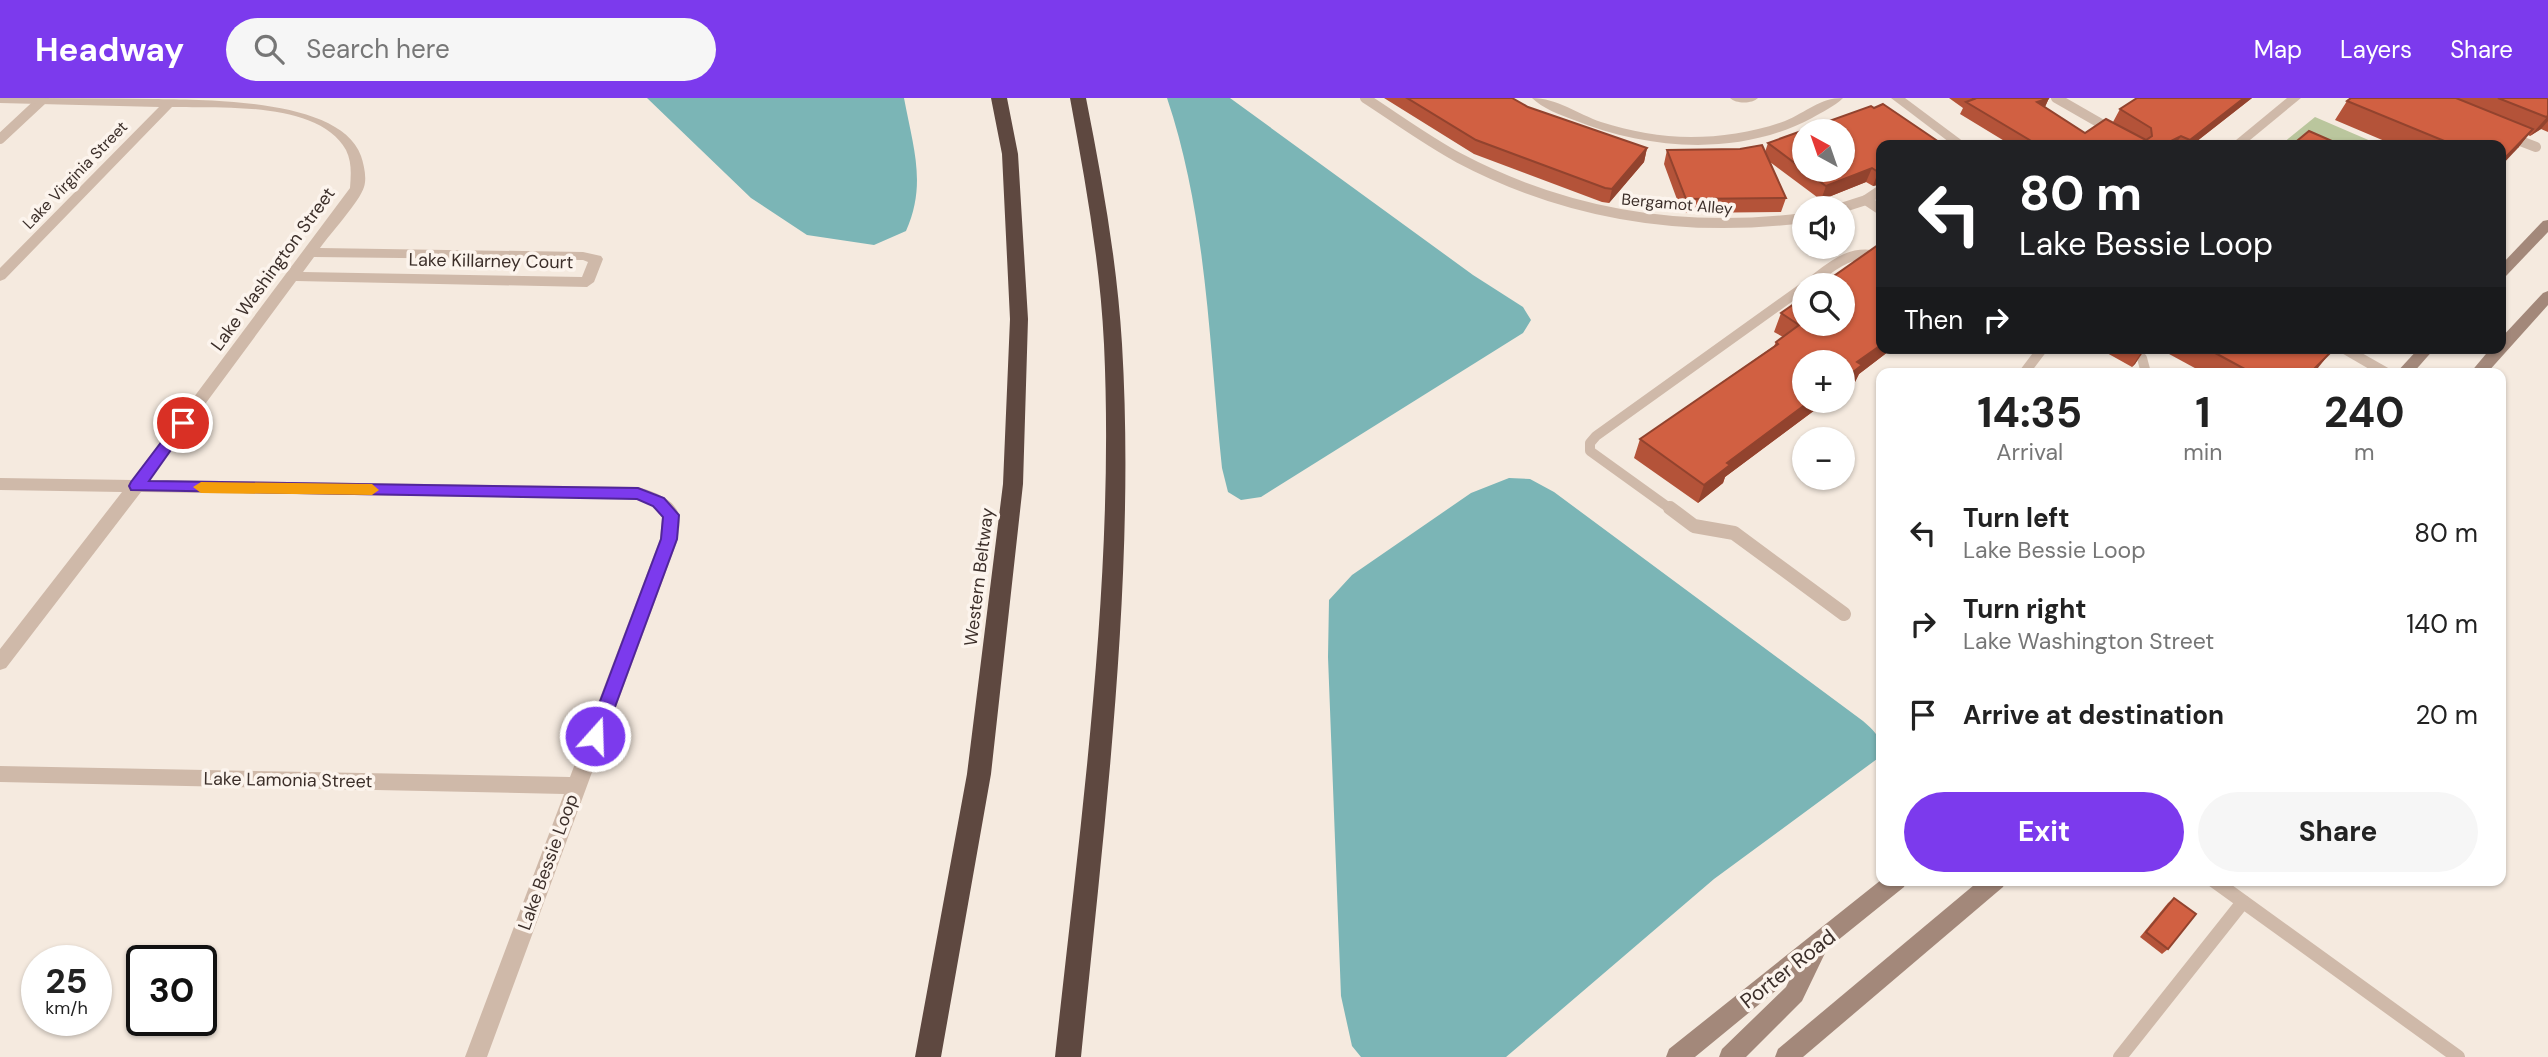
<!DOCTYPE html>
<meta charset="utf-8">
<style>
body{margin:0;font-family:"DM Sans",sans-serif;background:#f6f6f6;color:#222;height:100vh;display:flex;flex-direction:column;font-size:26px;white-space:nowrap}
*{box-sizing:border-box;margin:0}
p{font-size:23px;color:#767676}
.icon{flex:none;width:38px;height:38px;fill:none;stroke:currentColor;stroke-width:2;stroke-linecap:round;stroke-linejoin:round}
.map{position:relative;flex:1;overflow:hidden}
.side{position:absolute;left:1876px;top:270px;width:630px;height:518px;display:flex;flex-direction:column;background:#fff;border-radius:14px;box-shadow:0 2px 5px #0004}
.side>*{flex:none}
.top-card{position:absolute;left:1876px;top:42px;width:630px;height:214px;border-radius:14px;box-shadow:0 2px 5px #0004;background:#202124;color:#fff;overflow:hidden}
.needle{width:46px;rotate:320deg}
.fabs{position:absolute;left:1792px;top:21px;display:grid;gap:14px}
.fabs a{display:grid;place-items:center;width:63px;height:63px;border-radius:50%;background:#fff;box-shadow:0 2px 5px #0004;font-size:35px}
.speed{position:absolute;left:21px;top:847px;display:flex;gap:14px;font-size:35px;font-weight:700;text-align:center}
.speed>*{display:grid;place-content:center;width:91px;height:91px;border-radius:50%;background:#fff;box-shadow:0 2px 5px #0004;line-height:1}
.speed small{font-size:18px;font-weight:400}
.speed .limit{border:4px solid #111;border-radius:10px;background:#fff;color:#111}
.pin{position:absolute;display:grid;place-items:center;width:60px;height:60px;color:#fff;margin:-30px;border:4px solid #fff;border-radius:50%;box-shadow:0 2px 7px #0007}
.me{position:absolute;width:77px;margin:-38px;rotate:20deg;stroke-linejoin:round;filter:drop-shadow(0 0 5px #0008)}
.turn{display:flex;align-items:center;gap:24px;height:147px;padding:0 28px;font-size:32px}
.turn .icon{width:91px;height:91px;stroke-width:2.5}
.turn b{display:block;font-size:49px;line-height:60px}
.then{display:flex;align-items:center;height:66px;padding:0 28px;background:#0003;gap:14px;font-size:26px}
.eta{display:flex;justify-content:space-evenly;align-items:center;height:119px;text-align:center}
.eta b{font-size:42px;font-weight:700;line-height:49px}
.action{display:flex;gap:14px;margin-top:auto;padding:14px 28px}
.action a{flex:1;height:80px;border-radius:42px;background:#7c3aed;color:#fff;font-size:28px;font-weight:700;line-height:80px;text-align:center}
.action a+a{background:#f6f6f6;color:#222}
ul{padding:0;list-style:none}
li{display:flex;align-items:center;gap:21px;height:91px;padding:0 28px}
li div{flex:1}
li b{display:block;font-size:26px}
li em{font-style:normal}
header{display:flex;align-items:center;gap:42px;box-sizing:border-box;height:98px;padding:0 35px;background:#7c3aed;color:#fff}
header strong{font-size:33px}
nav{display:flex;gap:38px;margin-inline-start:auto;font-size:24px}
.search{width:490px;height:63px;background:#f6f6f6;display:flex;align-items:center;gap:18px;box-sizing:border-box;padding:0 24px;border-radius:38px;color:#767676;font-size:26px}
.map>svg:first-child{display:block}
.green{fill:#bac69d}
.water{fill:#7bb5b6}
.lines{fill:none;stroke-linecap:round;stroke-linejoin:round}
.lane-far1{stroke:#cfb9a9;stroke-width:10}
.lane{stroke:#cfb9a9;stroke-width:14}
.street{fill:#cfb9a9;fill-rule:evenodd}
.secondary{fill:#a3887a;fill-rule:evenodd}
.highway{fill:#5e4840;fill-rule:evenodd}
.wall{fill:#b45339}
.shaded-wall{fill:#92432e}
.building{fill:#d16042;stroke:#92432e;stroke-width:2}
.route{fill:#7c3aed;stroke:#51269a;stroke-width:2}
.slow{fill:#f59e0b}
.labels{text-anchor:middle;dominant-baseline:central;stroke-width:7;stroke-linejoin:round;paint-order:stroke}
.far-street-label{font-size:16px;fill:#3c2f2a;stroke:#fcf4ed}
.street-label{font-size:18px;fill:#3c2f2a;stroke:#fcf4ed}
.near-street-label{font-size:21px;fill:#3c2f2a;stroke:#fcf4ed}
</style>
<header>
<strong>Headway</strong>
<div class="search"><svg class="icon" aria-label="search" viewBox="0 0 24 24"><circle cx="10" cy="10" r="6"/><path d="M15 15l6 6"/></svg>Search here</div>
<nav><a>Map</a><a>Layers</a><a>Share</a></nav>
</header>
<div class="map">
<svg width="2548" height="959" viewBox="0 0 2548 959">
<rect width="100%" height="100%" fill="#f5eadf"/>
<polygon class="green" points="2315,19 2380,47 2289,47 2283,45"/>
<g class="water">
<path d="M 647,0 L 904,0 C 913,49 927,86 906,133 L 874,147 L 807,137 L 751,100 Z"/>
<path d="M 1167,0 L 1230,0 L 1473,177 L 1523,209 L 1531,222 L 1523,235 L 1261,399 L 1241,402 L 1228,394 L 1222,370 C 1209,246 1207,119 1167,0 Z"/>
<path d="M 1509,380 L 1530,381 L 1554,394 L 1863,623 C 1877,635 1885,643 1877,661 L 1714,781 L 1506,959 L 1361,959 L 1352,948 L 1341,898 L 1328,559 L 1329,502 L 1352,477 L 1471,395 Z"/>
</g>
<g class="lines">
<g class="lane-far1">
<path d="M 1365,0 C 1396,20 1426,42 1459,60 C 1567,117 1684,135 1804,120"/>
<polyline points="2056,0 2138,47"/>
<polyline points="2510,39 2536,49"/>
<polyline points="0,41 44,0"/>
<polyline points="1866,102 1881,112"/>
<polyline points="1841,110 1866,102 1881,92"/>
<path d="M 1807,187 C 1830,170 1850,149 1881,159"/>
<polyline points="2142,260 2146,275"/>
<polyline points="2024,275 2043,250"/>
<polyline points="1672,412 1590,353 1590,345 1596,338 1804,189"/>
</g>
<g class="lane">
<polyline points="1670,410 1694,428 1734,435 1844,516"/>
<polyline points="2213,782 2458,959"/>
<polyline points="2120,959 2243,804"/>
</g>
<g class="street">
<path d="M 0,0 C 51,0 103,0 154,1 C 203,2 341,0 361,58 C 364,67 367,80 364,89 C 360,103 330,136 320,150 L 583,154 L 601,158 L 603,161 L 594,184 L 587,189 L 296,183 L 149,382 L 638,389 C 652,393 676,401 679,418 C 681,425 678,434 678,441 L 487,959 L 465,959 L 564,696 L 0,684 L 0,668 L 570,679 L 660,441 L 662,419 L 653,408 L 636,401 L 141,394 L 6,570 L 0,572 L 0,551 L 122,394 L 0,392 L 0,380 L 132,382 L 350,90 C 351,77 352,64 346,52 C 319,3 220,10 172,9 L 5,181 L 0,183 L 0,170 L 159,9 L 0,5 ZM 314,159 L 583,162 L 588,164 L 582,179 L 303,174 Z"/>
<path d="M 1532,0 C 1557,0 1578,16 1601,24 C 1630,33 1661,39 1691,39 C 1722,39 1755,34 1785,23 C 1807,14 1819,0 1843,0 C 1835,8 1822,14 1812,20 C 1739,59 1648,52 1574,22 C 1560,17 1542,10 1532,0 Z"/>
<path d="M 1730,0 L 1758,0 C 1752,6 1736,6 1730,0 Z"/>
<polygon points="1891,0 1905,0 1968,47 1953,47"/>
<polygon points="2287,0 2301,0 2244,47 2230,47"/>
<polygon points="2333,250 2353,250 2397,275 2376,275"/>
</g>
<g class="secondary">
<polygon points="2548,122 2548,134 2506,178 2501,180 2501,167 2543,123"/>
<polygon points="2548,193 2548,207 2487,275 2470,275 2491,250 2501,250 2501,240 2543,195"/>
<polygon points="2419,250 2435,250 2413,275 2396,275"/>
<polygon points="1881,782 1907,782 1904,789 1827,851 1802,903 1746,959 1719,959 1722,951 1786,889 1790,881 1695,959 1666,959 1669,951"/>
<polygon points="1980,782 2006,782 2003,789 1803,959 1775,959 1778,951"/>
</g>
<g class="highway">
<polygon points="991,0 1007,0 1018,56 1028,221 1023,386 991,676 941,959 915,959 967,676 1003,386 1010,221 1002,56"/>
<path d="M 1070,0 L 1086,0 C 1102,81 1117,163 1122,246 C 1136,479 1104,727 1081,959 L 1055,959 C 1080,726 1115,481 1104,246 C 1100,163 1085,82 1070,0 Z"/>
</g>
</g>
<g class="wall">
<polygon points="1384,0 1512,0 1528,9 1647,50 1644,64 1609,105 1602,104 1474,56"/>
<polygon points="1949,0 2049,0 2045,9 2085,35 2132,35 2113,24 2120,11 2137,0 2252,0 2192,47 2011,47 1960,16 1963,10"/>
<polygon points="2351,0 2548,0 2548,34 2541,31 2530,38 2528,37 2518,50 2501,47 2394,47 2335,22 2347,3"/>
<polygon points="1939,44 1938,47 1881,47 1881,86 1873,88 1866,84 1821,102 1770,64 1786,100 1781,114 1682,115 1664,66 1667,52 1765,54 1768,45"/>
<polygon points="1781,215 1881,250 1893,250 1859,276 1854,286 1843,295 1843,264 1804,303 1827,303 1725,379 1723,385 1698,405 1634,360 1640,341 1774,248 1776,244 1783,239 1774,234"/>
<polygon points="2098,250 2153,250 2148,255 2144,253 2135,266 2132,269"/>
<polygon points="2158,250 2318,250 2314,275 2204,275"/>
<polygon points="2174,800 2168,851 2162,856 2140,839 2168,805"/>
</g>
<g class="shaded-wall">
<polygon points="2049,0 2043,13 2037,4"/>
<polygon points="2244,0 2252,0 2192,47 2187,47 2190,42"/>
<polygon points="2548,18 2548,23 2541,31 2530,38"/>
<polygon points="2533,31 2518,50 2501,68 2501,64"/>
<polygon points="2181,38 2175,47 2163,47"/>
<polygon points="1647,50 1644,64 1609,105 1612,91"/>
<polygon points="1872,70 1866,84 1821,102 1826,88"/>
<polygon points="1881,73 1881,86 1873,88 1878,74"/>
<polygon points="1881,247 1881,250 1893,250 1859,276 1854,286 1843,295 1843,282 1857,264"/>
<polygon points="2144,250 2145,250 2135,266 2132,269"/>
<polygon points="2329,256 2314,275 2310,275"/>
<polygon points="1810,303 1827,303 1725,379 1723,385 1698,405 1704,387 1727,365"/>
</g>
<g class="building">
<polygon points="1407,0 1512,0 1528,9 1647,50 1612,91 1605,90 1476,42"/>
<polygon points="1972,0 2049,0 2037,4 2085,35 2106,21 2146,42 2152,38 2151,30 2120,11 2137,0 2244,0 2190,42 2181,38 2163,47 2038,47 1966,4 1974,1"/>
<polygon points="2351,0 2456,0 2533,31 2501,64 2501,47 2454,47 2347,3"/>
<polygon points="2498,0 2548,0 2548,18 2546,19"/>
<polygon points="1883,6 1939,44 1932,47 1933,47 1881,47 1881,73 1878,74 1872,70 1826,88 1804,72 1843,72 1843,33 1804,33 1804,72 1768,45 1871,8 1874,10"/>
<polygon points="2309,33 2341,47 2292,47"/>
<polygon points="1762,47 1786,100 1686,101 1667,52 1740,51"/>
<polygon points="1878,147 1881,149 1881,247 1857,264 1862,267 1843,282 1843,264 1804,264 1804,303 1810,303 1727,365 1730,367 1704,387 1640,341 1778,246 1776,244 1799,227 1781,215 1804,199 1804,226 1843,226 1843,187 1821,187"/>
<polygon points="2206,250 2318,250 2329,256 2310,275 2252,275"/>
<polygon points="2174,800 2196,816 2168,851 2146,834"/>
</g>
<polygon class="route" points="183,320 190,325 149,383 638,390 664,400 679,417 677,441 602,644 595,646 589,644 587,638 661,441 663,419 653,408 637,401 131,392 129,388 131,384 178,322"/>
<polygon class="slow" points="201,384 372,386 379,392 372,397 201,395 193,389"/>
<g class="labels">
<g class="far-street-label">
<text transform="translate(75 77) rotate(-46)">Lake Virginia Street</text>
<text transform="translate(1677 106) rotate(5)">Bergamot Alley</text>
</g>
<g class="street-label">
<text transform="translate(491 163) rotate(1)">Lake Killarney Court</text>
<text transform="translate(273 171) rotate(-54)">Lake Washington Street</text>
<text transform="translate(979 479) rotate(-83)">Western Beltway</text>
<text transform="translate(288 682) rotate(1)">Lake Lamonia Street</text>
<text transform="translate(548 764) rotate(-70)">Lake Bessie Loop</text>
</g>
<g class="near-street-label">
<text transform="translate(1788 871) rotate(-38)">Porter Road</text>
</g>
</g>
</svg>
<div class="fabs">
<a><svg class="needle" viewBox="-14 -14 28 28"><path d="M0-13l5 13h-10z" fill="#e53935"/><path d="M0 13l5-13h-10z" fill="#767676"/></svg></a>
<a><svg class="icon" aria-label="sound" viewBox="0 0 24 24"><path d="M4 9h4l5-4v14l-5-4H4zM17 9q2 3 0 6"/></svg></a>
<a><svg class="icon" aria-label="search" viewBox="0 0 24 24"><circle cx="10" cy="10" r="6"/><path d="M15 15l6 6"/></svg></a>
<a>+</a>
<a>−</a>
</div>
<div class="speed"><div>25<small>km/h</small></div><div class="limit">30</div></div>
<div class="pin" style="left:183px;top:325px;background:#d93025"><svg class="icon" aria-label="arrive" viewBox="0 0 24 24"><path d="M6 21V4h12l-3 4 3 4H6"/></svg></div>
<svg class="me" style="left:595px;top:638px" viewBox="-20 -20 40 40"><circle r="17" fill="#7c3aed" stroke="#fff" stroke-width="3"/><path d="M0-11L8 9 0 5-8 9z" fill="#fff"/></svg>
<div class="top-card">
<div class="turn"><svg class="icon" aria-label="left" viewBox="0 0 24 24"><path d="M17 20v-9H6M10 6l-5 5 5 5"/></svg><div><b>80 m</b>Lake Bessie Loop</div></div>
<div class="then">Then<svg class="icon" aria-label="right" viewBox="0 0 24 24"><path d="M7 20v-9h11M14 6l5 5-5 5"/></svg></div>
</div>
<section class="side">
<div class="eta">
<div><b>14:35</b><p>Arrival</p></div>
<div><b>1</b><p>min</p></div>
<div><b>240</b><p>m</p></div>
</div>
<ul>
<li><svg class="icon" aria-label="left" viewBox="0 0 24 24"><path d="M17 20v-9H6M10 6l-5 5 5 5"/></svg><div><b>Turn left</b><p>Lake Bessie Loop</p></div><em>80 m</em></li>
<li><svg class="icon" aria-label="right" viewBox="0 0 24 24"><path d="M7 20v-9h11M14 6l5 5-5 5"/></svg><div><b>Turn right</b><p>Lake Washington Street</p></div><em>140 m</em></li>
<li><svg class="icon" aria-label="arrive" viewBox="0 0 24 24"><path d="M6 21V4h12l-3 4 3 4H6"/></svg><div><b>Arrive at destination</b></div><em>20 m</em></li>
</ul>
<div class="action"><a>Exit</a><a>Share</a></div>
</section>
</div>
